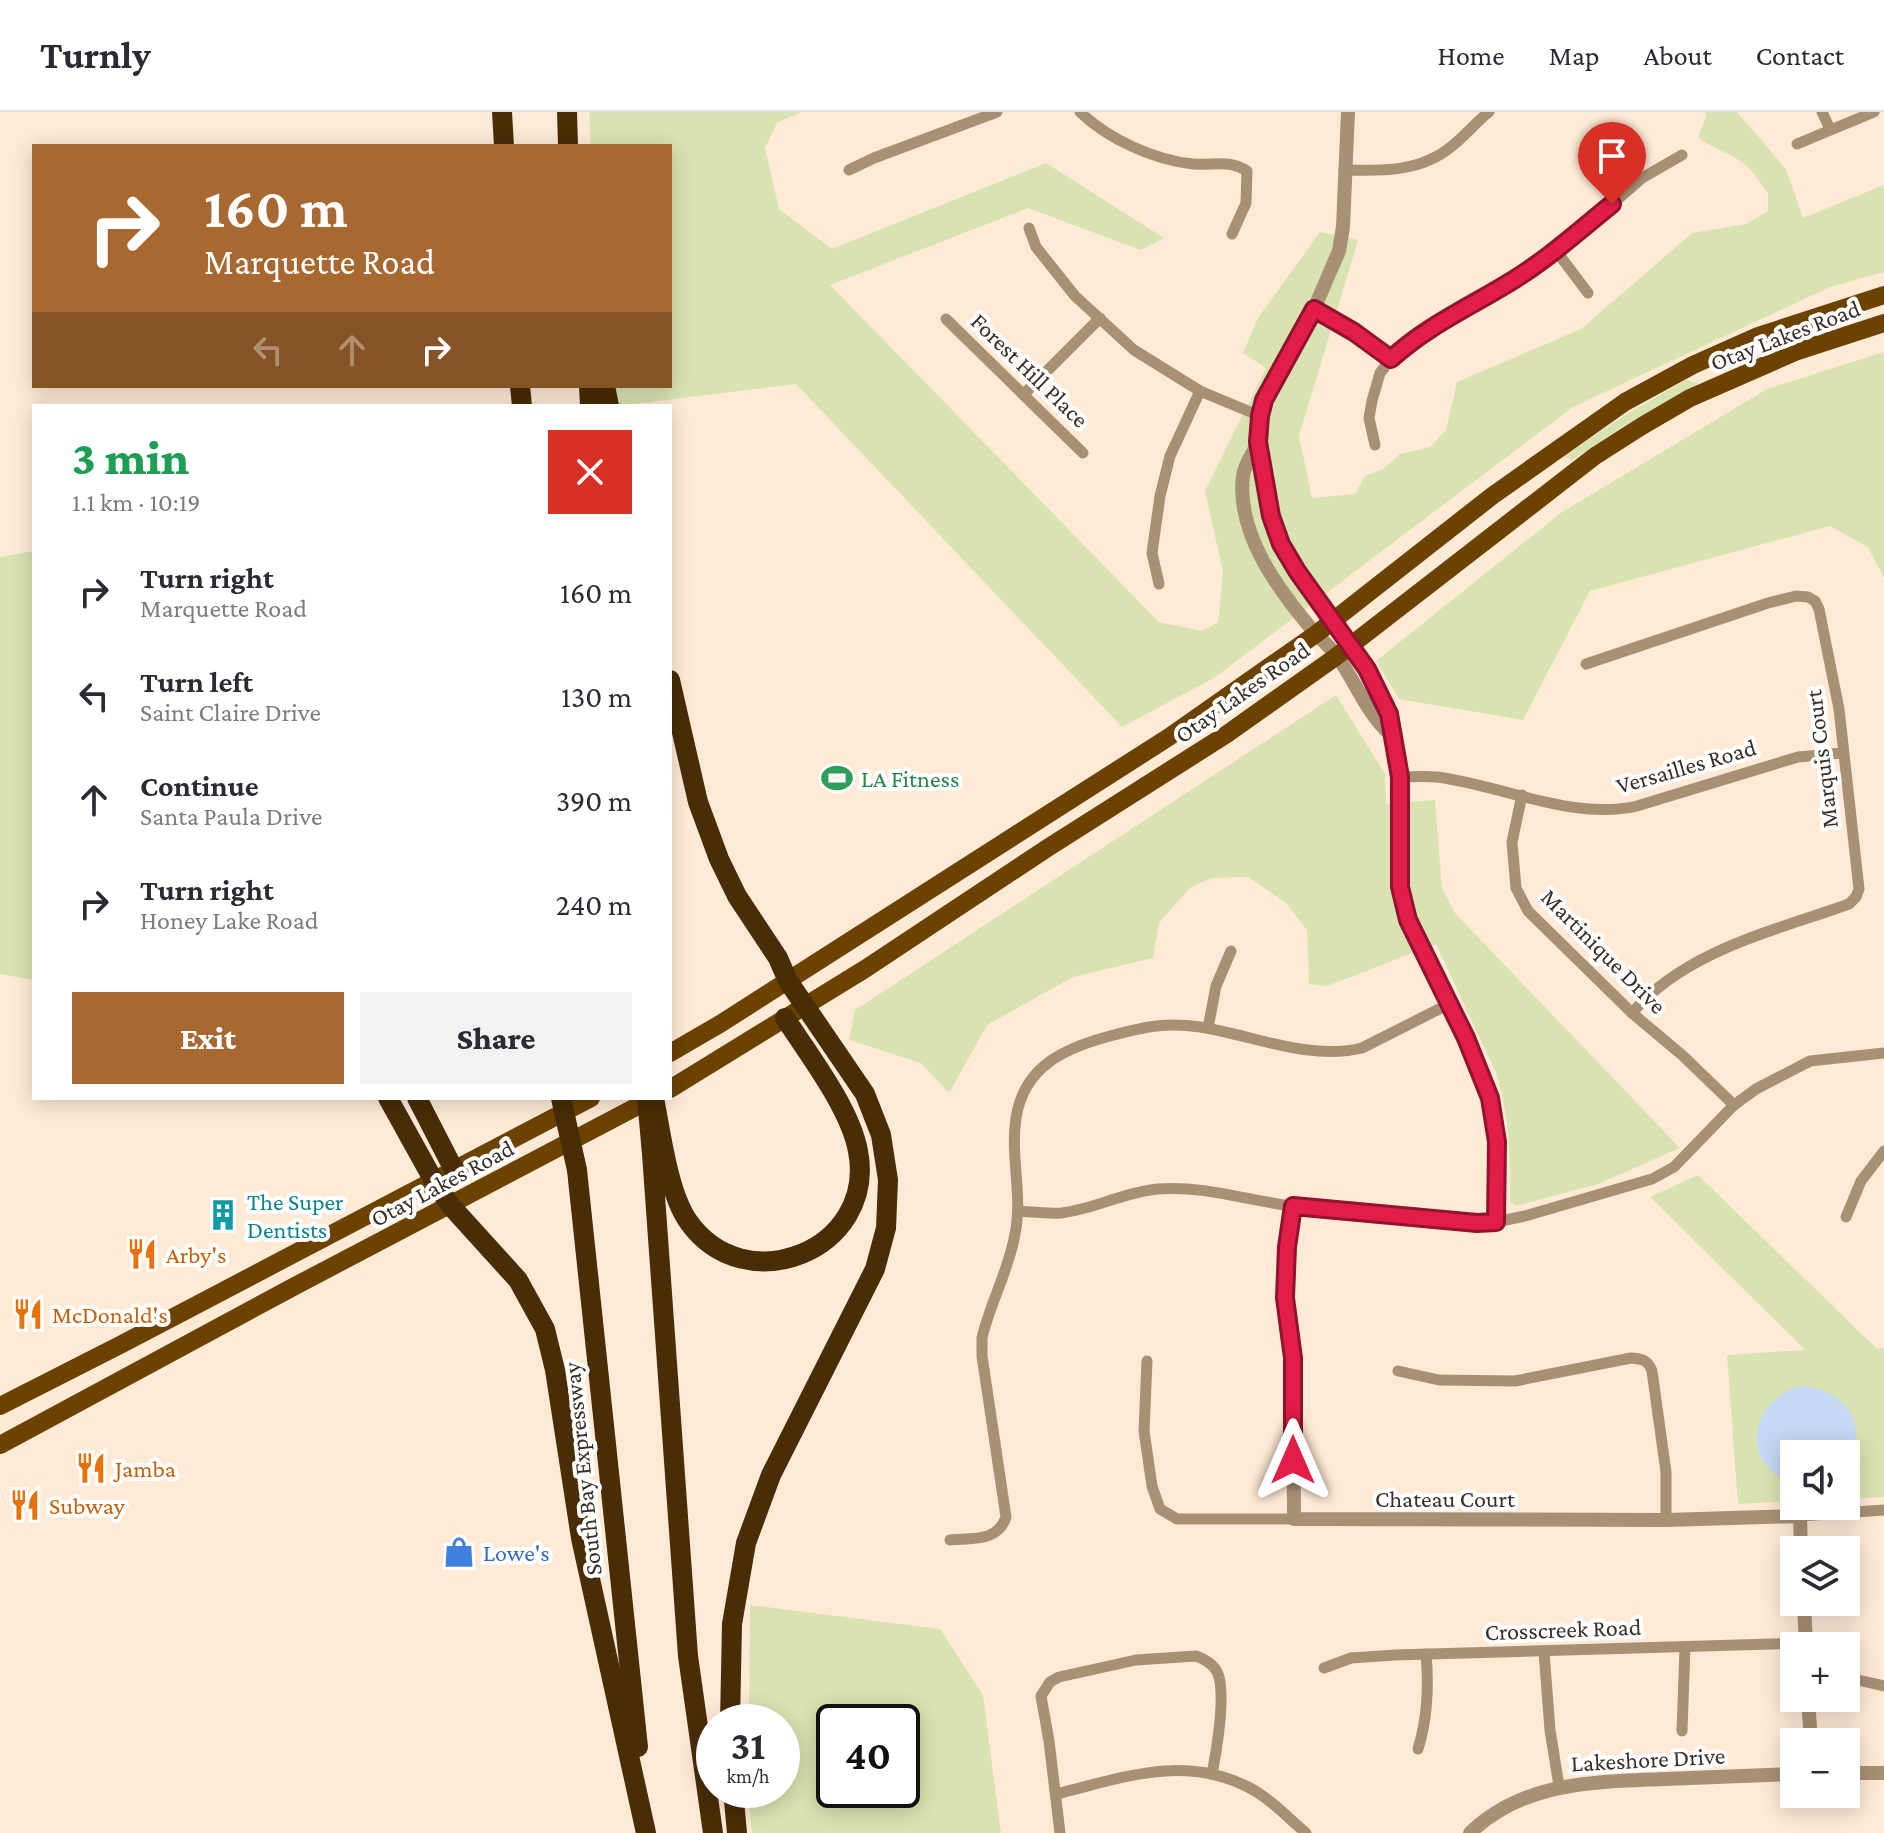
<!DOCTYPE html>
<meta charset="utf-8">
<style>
body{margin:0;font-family:"Crimson Pro",serif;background:#f2f2f3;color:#2b2b33;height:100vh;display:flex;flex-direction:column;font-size:30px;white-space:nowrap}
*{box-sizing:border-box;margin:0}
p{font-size:26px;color:#7c7c81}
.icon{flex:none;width:44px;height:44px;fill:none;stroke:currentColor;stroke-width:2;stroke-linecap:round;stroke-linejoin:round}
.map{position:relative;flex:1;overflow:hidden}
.details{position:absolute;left:32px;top:292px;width:640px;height:696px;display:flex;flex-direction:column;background:#fff;border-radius:0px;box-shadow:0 4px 20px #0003}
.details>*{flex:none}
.hud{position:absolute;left:32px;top:32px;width:640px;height:244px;border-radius:0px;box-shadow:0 4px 20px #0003;background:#a86831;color:#fff;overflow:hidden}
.buttons{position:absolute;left:1780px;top:1328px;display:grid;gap:16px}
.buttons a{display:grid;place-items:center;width:80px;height:80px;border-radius:0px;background:#fff;box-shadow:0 4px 20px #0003;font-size:40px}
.speed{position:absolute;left:696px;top:1592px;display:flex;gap:16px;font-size:40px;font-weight:700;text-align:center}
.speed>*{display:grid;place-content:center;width:104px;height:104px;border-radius:50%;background:#fff;box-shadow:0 4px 20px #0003;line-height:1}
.speed small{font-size:20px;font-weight:400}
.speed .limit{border:4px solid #111;border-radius:12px;background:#fff;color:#111}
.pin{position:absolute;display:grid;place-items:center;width:68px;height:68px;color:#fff;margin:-82px -34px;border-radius:50% 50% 50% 0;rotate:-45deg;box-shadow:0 0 8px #0007}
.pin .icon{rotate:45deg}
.me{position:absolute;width:88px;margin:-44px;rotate:0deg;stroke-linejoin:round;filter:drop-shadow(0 0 6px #0008)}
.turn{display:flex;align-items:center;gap:28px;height:168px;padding:0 40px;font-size:36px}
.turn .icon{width:104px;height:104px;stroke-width:2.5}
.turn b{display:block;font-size:56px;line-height:68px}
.lanes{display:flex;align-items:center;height:76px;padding:0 40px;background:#0003;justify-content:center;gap:40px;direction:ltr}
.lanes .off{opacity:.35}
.round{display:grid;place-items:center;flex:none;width:84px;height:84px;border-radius:0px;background:#f2f2f3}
.overview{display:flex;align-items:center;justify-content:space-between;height:136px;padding:0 40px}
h1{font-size:48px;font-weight:800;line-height:60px;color:#1e9e55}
.action{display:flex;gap:16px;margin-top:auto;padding:16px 40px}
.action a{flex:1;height:92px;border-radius:0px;background:#a86831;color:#fff;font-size:32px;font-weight:800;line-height:92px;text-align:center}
.action a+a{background:#f2f2f3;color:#2b2b33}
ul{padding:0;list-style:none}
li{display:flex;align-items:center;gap:24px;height:104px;padding:0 40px}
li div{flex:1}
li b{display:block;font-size:30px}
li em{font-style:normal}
header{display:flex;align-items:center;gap:48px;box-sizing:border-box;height:112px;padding:0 40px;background:#fff;border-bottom:2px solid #e1e1e2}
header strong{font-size:38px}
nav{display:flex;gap:44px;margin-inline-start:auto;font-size:28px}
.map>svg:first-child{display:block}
.green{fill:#d9e3b1;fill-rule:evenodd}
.water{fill:#c7d8f4}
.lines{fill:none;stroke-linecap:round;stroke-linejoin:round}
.minor{stroke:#a89075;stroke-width:11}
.tertiary{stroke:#a89075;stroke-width:14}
.primary{stroke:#6b4200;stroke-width:18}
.motorway{stroke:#482d06;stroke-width:20}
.motorway-bridge{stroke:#482d06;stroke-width:20}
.route-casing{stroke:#92132f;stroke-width:20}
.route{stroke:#e11d48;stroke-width:14}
.labels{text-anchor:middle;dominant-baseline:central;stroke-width:8;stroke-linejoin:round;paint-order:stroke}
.street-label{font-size:24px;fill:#383028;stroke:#fff}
.leisure-label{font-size:24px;fill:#27864d;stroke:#fff;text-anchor:start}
.culture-label{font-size:24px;fill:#0d838f;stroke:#fff;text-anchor:start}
.food-label{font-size:24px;fill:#c56008;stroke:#fff;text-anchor:start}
.shop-label{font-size:24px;fill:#366cbe;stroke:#fff;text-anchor:start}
</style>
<header>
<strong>Turnly</strong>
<nav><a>Home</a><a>Map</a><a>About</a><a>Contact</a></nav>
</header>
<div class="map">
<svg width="1884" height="1721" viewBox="0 0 1884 1721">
<rect width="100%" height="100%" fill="#ffead6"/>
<g class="green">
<path d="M 589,0 L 802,0 L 777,11 L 765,36 L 779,97 L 832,137 L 1046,51 L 1164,126 L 1141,138 L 1028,96 L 830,173 L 1159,510 L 1202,519 L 1218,510 L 1223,460 L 1205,379 L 1266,256 L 1243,241 L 1258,206 L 1320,120 L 1358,128 L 1299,324 L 1312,386 L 1355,382 L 1365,364 L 1383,357 L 1400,342 L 1430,335 L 1446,318 L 1457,270 L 1581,217 L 1692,121 L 1746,112 L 1768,99 L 1768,81 C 1760,71 1753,58 1743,51 C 1728,40 1712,37 1698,25 L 1706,4 L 1705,0 L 1737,0 L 1786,57 L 1803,106 L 1884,73 L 1884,160 L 1830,175 L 1573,295 L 1214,566 L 1122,615 L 796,272 L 617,294 L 615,274 L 670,274 L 670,34 L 591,34 Z"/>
<polygon points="1884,240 1884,466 1868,435 1830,414 1590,479 1523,608 1399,587 1376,549 1562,400 1767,277"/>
<polygon points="1686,268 1699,271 1630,310 1572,348 1564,344 1624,304"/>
<polygon points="34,439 34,868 0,862 0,445"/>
<path d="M 1336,583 L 1385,662 L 1386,692 L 1435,688 L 1442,776 L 1455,801 L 1680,1036 L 1598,1072 L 1516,1094 L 1510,1090 C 1510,1045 1510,1004 1496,961 L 1436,832 L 1327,874 L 1309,872 L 1307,818 L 1286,791 L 1248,765 L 1212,766 L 1191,775 L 1159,811 L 1153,846 L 1073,865 L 987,913 L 949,981 L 921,951 L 849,928 L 855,898 Z"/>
<polygon points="1698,1063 1877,1237 1884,1236 1884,1385 1846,1387 1846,1342 1794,1342 1794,1389 1738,1392 1727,1243 1805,1238 1650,1085"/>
<path d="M 750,1493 L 940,1517 L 983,1583 L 1001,1721 L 752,1721 L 748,1678 L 782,1678 L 782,1610 L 749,1610 ZM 902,1610 L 902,1678 L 834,1678 L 834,1610 Z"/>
</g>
<path class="water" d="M 1800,1274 C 1842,1275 1873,1313 1846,1351 L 1846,1342 L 1794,1342 L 1794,1370 C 1740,1357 1747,1288 1800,1274 Z"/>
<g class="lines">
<g class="minor">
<path d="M 1080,0 C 1108,27 1154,48 1193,52 C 1213,54 1228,47 1247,59 L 1246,91 L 1232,122"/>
<polyline points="1822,0 1830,17"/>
<polyline points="1797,32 1874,0"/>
<polyline points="849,58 874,46 997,0"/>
<path d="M 1344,58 C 1383,59 1421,60 1452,34 C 1465,24 1476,10 1489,0"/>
<polyline points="1029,116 1036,135 1075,184 1134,238 1200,279 1260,304"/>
<polyline points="1557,140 1588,181"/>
<polyline points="1314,197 1354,220 1391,247"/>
<polyline points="946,207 1083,341"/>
<polyline points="1025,281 1100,206"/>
<polyline points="1375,333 1369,306 1372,289 1380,261 1391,247 1429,216 1511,170 1557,140 1642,66 1682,43"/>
<polyline points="1159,472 1152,441 1160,384 1170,344 1200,279"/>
<path d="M 1586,552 L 1768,491 L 1796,484 L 1808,485 L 1815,489 L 1819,497 L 1839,597 L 1859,777 L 1856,785 L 1849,792 C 1774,819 1686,838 1632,901"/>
<path d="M 1400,665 C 1412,665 1425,664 1437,665 C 1501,673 1573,709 1637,694 L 1798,645 L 1842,641"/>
<polyline points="1522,683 1512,730 1516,776 1528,799 1632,901 1682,943 1734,993"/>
<polyline points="1208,916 1216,874 1231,839"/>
<path d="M 1018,1099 C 1032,1100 1047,1102 1061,1101 C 1095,1097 1124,1080 1158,1077 C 1204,1073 1248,1089 1293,1094"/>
<polyline points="1846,1105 1861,1069 1884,1039"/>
<polyline points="1496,1110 1525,1104 1652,1067 1674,1055 1734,993 1756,977 1810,949 1884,941"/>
<polyline points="1147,1249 1144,1319 1152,1374 1160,1397 1177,1407 1294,1407"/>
<path d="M 1398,1259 L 1439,1268 L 1515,1269 L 1631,1246 C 1643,1247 1648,1248 1652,1259 L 1666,1360 L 1666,1408"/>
<polyline points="1800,1404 1884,1398"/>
<path d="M 950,1428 C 972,1426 998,1430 1006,1405 L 982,1244 L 982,1226 C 990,1191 1009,1158 1015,1122 C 1023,1083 1010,1044 1016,1006 C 1024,954 1065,936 1110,924 C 1144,915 1165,910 1200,915 C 1252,923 1310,949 1362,936 L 1447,893"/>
<polyline points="1544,1540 1550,1618 1559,1674"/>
<polyline points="1324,1556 1351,1546 1395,1543 1805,1531"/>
<polyline points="1849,1566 1884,1574"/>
<polyline points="1682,1619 1685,1535"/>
<path d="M 1418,1637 C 1428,1605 1429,1575 1426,1542"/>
<path d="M 1056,1682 C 1122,1666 1183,1642 1248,1675 C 1270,1686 1288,1706 1306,1721"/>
<path d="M 1060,1721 L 1049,1629 L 1041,1584 L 1050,1570 L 1059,1565 L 1136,1548 L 1196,1544 C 1207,1548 1216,1554 1219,1565 C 1225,1590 1217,1636 1212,1662"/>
</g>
<g class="tertiary">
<polyline points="1348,0 1343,115 1339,139 1314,197 1264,288 1260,304 1258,330 1271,404 1281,432 1297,459 1367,557 1389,602 1400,665 1400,775 1408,808 1466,926 1490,986 1497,1030 1496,1110 1477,1111 1293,1094 1287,1135 1285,1186 1293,1246 1294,1407 1666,1408 1800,1404 1801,1438"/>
<path d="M 1258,331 C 1253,341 1244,353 1243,364 C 1236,422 1279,479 1315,521 C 1322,528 1330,535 1336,543 C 1356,569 1365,600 1391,623"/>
<polyline points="1804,1490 1806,1534"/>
<polyline points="1808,1586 1811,1630"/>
<polyline points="1846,1661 1884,1661"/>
<path d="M 1470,1721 C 1523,1669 1596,1670 1665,1667 C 1708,1665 1751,1664 1794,1662"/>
</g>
<g class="primary">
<polyline points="670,941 720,912 1169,625 1316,522 1492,384 1625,290 1693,253 1758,224 1884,183"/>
<polyline points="670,977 865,857 1049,735 1227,622 1337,544 1595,344 1642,314 1690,286 1795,240 1884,211"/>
<polyline points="0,1294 122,1232 591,986"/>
<polyline points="0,1333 295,1174 653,986"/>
</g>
<g class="motorway">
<polyline points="502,0 504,34"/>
<polyline points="567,0 568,34"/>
<polyline points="520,274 522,294"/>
<polyline points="589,274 590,294"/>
<polyline points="605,274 609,294"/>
<polyline points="670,568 698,690 719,747 737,784 778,846 788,869 865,982 881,1023 888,1068 886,1116 875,1157 771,1363 746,1431 732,1512 730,1610"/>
<polyline points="388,986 434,1069 450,1093 518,1168 545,1217 555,1258 581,1426 646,1721"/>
<polyline points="417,986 454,1058"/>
<path d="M 654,986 C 661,1021 668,1080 688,1109 C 745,1191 877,1138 858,1039 C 850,996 809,943 785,906"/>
<polyline points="652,1042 688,1544 713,1721"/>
<polyline points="577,1058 638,1635"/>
<polyline points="733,1678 737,1721"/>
</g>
<g class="motorway-bridge">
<polyline points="561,986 577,1058"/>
<polyline points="647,986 652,1042"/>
</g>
</g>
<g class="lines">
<defs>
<path id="route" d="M 1293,1348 L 1293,1246 L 1285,1186 L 1287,1135 L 1293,1094 L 1477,1111 L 1496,1110 L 1497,1030 L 1490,986 L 1466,926 L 1408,808 L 1400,775 L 1400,665 L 1389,602 L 1367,557 L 1297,459 L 1281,432 L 1271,404 L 1258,330 L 1260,304 L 1264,288 L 1314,197 L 1354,220 L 1391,247 C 1428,213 1472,194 1515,167 C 1550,145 1580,118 1612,92"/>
</defs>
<use href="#route" class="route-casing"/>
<use href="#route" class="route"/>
</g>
<defs>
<symbol id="stadium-bare" viewBox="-9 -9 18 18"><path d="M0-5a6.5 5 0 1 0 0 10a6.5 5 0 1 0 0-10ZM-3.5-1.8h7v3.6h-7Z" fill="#2e9e5b" stroke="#fff" stroke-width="2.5" paint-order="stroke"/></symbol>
<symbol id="building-bare" viewBox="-9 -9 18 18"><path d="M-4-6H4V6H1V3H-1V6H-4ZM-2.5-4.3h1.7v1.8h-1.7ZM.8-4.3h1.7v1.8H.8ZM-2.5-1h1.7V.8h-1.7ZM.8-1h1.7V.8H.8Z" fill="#0f9aa8" stroke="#fff" stroke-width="2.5" paint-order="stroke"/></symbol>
<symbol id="restaurant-bare" viewBox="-9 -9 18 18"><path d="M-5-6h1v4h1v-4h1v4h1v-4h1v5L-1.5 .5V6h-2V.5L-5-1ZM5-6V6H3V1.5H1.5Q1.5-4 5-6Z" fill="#e8710a" stroke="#fff" stroke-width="2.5" paint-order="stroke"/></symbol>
<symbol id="shop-bare" viewBox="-9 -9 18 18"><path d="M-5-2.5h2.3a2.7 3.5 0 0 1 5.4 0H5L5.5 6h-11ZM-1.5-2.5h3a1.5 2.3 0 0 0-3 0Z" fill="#3f7fe0" stroke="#fff" stroke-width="2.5" paint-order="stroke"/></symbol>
</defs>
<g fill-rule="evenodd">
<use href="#stadium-bare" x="815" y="644" width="44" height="44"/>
<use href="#building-bare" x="201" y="1081" width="44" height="44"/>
<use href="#restaurant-bare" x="120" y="1120" width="44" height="44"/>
<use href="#restaurant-bare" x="6" y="1180" width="44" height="44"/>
<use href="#restaurant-bare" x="69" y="1334" width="44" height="44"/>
<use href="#restaurant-bare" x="3" y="1371" width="44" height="44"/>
<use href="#shop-bare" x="437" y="1418" width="44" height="44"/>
</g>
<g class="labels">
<g class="street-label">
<text transform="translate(1785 223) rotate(-21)">Otay Lakes Road</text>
<text transform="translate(1030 258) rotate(44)">Forest Hill Place</text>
<text transform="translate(1242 580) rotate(-35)">Otay Lakes Road</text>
<text transform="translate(1821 647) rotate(-97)">Marquis Court</text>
<text transform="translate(1686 654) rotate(-16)">Versailles Road</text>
<text transform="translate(1604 839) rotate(45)">Martinique Drive</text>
<text transform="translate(442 1071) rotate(-28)">Otay Lakes Road</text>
<text transform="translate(582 1357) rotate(-96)">South Bay Expressway</text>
<text x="1445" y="1386">Chateau Court</text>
<text transform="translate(1563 1517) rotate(-2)">Crosscreek Road</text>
<text transform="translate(1648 1647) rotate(-3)">Lakeshore Drive</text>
</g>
<g class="leisure-label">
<text x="861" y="666">LA Fitness</text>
</g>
<g class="culture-label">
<text x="247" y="1089">The Super<tspan x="247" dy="28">Dentists</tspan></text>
</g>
<g class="food-label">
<text x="166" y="1142">Arby's</text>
<text x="52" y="1202">McDonald's</text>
<text x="115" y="1356">Jamba</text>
<text x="49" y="1393">Subway</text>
</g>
<g class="shop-label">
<text x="483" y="1440">Lowe's</text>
</g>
</g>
</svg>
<div class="buttons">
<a><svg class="icon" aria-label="sound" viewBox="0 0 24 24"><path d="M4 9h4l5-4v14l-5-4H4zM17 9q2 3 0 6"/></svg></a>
<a><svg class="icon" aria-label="layers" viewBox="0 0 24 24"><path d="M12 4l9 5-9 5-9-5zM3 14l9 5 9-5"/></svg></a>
<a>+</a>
<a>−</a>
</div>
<div class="speed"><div>31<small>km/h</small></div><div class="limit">40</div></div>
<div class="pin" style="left:1612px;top:92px;background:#d93025"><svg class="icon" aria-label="arrive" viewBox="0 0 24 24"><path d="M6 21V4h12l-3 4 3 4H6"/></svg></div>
<svg class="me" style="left:1293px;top:1348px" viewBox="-20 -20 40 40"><path d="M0-17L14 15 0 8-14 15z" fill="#e11d48" stroke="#fff" stroke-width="4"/></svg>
<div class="hud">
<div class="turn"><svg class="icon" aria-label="right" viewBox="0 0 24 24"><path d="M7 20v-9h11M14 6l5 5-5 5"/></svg><div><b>160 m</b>Marquette Road</div></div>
<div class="lanes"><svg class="icon off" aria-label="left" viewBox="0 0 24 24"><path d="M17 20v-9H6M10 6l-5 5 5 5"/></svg><svg class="icon off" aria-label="ahead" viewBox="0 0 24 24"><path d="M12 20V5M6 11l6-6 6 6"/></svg><svg class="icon" aria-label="right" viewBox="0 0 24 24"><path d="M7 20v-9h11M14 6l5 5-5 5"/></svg></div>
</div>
<section class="details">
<div class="overview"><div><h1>3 min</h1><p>1.1 km · 10:19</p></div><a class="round" style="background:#d93025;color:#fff"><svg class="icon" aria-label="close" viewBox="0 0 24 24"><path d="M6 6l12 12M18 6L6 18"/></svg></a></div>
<ul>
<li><svg class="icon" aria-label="right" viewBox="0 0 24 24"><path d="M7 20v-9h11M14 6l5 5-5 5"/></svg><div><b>Turn right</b><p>Marquette Road</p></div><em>160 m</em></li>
<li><svg class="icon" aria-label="left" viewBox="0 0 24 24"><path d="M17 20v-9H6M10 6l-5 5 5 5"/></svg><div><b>Turn left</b><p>Saint Claire Drive</p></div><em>130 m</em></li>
<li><svg class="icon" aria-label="ahead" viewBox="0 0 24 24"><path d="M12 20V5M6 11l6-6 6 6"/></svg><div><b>Continue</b><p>Santa Paula Drive</p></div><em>390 m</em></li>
<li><svg class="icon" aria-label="right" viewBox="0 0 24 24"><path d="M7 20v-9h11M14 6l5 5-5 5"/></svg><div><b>Turn right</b><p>Honey Lake Road</p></div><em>240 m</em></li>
</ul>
<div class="action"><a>Exit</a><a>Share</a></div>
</section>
</div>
